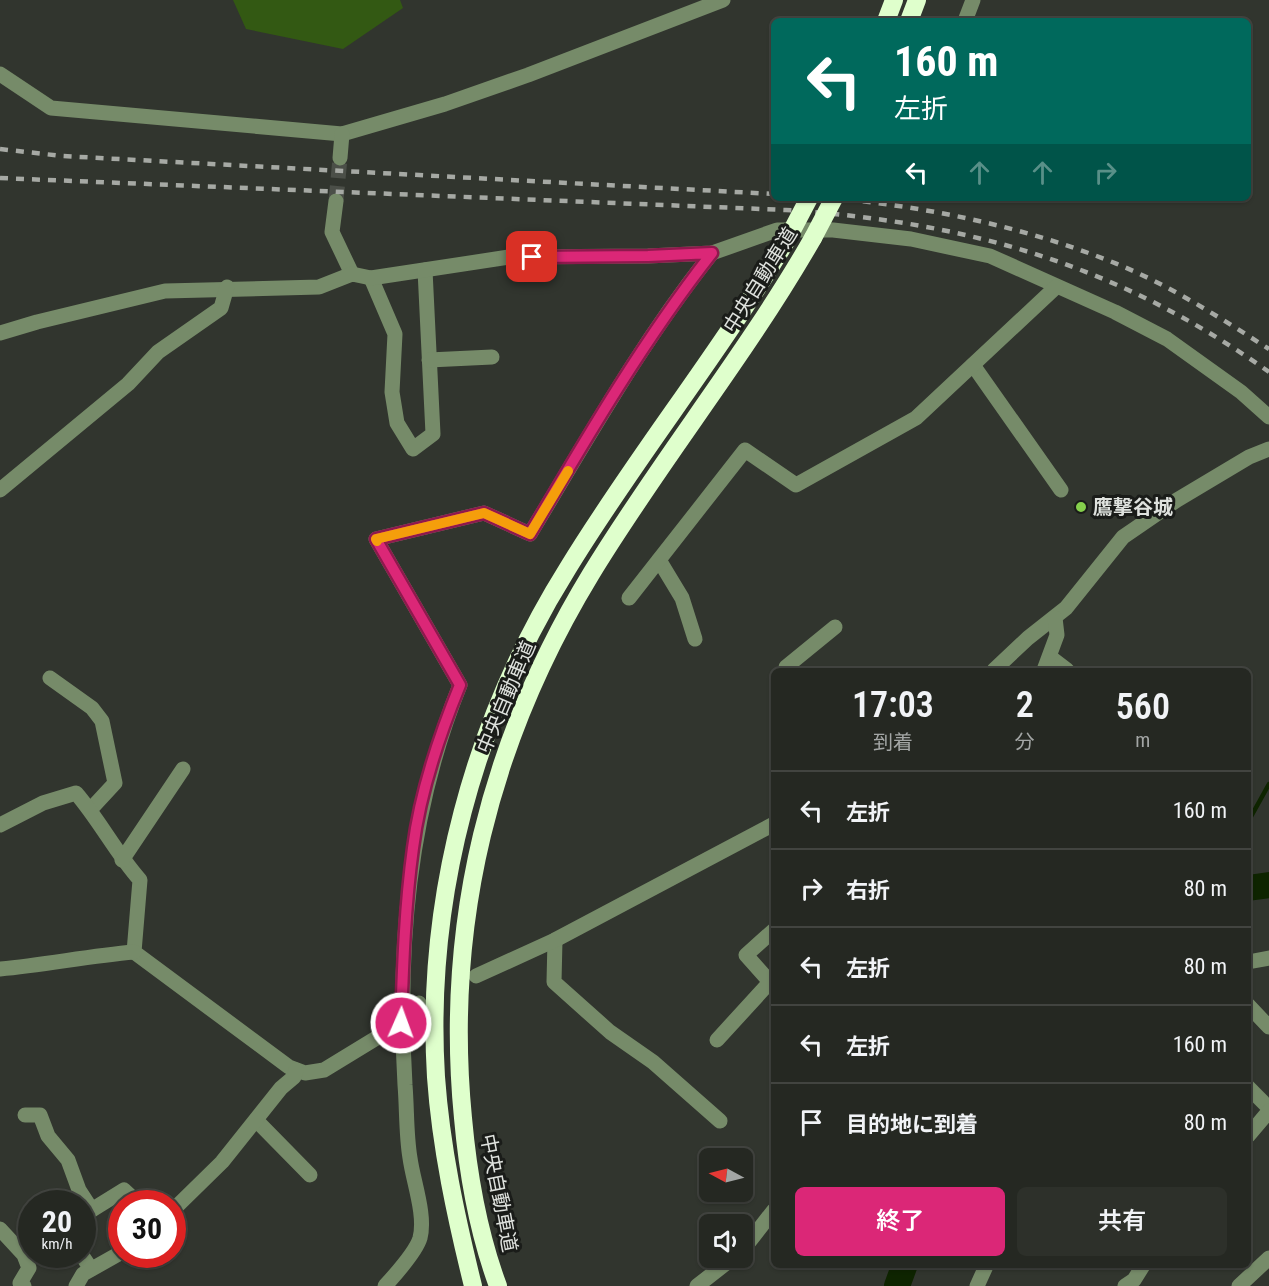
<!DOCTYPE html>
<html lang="ja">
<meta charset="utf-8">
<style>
body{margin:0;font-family:"Roboto Condensed","Noto Sans JP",sans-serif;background:#2d302a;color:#f1f3f6;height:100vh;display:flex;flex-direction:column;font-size:22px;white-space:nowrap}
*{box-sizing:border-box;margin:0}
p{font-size:20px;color:#a3a6a5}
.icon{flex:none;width:33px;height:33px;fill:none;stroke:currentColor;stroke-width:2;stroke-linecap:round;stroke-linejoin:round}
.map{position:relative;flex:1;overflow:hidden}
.details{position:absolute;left:771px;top:668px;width:480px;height:600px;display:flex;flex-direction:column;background:#252822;border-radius:9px;box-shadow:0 2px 4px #0004,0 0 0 2px #424440}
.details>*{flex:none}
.guide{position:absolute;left:771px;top:18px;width:480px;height:183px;border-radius:9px;box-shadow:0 2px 4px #0004,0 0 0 2px #424440;background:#00695c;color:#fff;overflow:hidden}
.needle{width:39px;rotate:277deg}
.fabs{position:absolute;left:699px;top:1148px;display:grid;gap:12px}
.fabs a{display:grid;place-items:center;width:54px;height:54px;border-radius:9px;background:#252822;box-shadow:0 2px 4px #0004,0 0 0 2px #424440;font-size:30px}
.speed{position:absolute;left:18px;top:1190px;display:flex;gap:12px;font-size:30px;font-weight:700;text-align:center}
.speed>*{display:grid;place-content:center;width:78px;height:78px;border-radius:50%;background:#252822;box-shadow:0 2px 4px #0004,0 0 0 2px #424440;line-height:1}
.speed small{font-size:15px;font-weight:400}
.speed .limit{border:9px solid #d22;background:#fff;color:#111}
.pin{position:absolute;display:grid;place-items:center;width:51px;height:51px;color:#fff;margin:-26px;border-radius:12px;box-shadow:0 3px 9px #0006}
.me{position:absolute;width:66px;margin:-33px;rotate:2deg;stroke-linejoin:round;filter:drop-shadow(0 0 4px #0008)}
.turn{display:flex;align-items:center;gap:21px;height:126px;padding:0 24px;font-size:27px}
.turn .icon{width:78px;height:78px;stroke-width:2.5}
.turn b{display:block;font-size:42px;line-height:51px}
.lanes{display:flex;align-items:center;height:57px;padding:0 24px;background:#0003;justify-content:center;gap:30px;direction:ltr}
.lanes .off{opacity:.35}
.eta{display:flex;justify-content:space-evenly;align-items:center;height:102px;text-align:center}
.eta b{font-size:36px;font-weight:600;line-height:42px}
.primary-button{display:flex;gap:12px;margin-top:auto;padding:12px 24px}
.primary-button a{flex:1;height:69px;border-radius:9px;background:#db2777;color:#fff;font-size:24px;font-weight:600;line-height:69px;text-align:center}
.primary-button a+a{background:#2d302a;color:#f1f3f6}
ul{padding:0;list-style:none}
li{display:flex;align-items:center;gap:18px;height:78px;padding:0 24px;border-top:2px solid #424440}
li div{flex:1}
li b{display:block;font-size:22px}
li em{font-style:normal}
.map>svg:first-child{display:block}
.green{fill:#335913}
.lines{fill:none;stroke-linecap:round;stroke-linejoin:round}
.stream{stroke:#0e2400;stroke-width:4.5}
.river{stroke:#0e2400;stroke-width:26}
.minor-tunnel{stroke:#4b4f48;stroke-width:15;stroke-dasharray:15 8;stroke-linecap:butt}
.minor{stroke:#768b69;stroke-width:15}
.highway{stroke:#dfffcc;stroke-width:18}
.rail{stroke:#a6a9a4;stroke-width:4.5;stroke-dasharray:8 8;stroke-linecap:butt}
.highway-bridge{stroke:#dfffcc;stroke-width:18}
.route-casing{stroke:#8e194d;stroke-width:15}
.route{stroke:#db2777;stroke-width:10}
.slow{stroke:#f59e0b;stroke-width:10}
.poi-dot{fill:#85cf4c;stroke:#1a1c19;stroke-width:2}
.labels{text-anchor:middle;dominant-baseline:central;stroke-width:6;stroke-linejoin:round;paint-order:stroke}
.street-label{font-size:20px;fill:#dfe2de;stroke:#1a1c19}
.poi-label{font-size:20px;font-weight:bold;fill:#dfe2de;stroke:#1a1c19;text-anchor:start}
</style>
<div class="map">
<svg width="1269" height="1286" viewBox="0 0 1269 1286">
<rect width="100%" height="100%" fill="#31352e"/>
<polygon class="green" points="233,0 400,0 403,8 343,49 246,29"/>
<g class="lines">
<polyline class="stream" points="1248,822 1269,784"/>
<g class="river">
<polyline points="1248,888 1269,885"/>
<polyline points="897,1286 905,1264"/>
</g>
<polyline class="minor-tunnel" points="336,201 340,158"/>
<g class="minor">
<polyline points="965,21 973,0"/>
<polyline points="0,74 51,108 342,134 445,104 528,75 723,0"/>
<polyline points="340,158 342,134"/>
<polyline points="336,201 332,232 352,274"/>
<polyline points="371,278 395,334 392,392 397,423 413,449 433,434 425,270"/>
<polyline points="0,333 37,322 165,291 319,287 352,274 371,278 509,257 648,256 712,253 777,230 833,230 911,239 990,256 1115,312 1167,339 1241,392 1269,417"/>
<polyline points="429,360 492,357"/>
<polyline points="973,365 1061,490"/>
<polyline points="0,490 128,384 158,352 221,308 227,287"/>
<polyline points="659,560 682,598 695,639"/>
<polyline points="629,598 745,450 796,485 916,418 1056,287"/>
<polyline points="1050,657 1067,670"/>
<polyline points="789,670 786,667 835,627"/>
<polyline points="994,670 1028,638 1066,608 1123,537 1177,500 1249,457 1269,449"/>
<polyline points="1044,670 1057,635 1055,618"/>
<polyline points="50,678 92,708 102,721 115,783 90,810"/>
<path d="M 0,825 L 43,803 L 76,793 C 100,821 116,853 140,880 L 134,952 L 289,1067 L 305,1073 L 324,1070 L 401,1023 L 419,1003"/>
<polyline points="122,860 183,769"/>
<polyline points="555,940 554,982 610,1032 653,1062 720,1121"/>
<polyline points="1248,962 1269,958"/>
<path d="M 0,969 C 45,965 88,956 134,952"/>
<polyline points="476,976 555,940 774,824"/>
<polyline points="1248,1005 1269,1027"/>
<polyline points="717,1040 770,982 746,955 774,930"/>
<polyline points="1248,1087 1269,1108"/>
<polyline points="25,1115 40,1115 48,1136 68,1160 79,1190 92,1210"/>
<polyline points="256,1120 310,1175"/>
<polyline points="1248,1136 1269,1111"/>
<polyline points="172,1211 222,1162 281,1088 294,1077 296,1070"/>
<polyline points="82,1216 124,1190 138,1203"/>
<polyline points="0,1229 24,1255 29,1268 20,1283 24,1286"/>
<polyline points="742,1251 774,1210"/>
<polyline points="81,1254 91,1269"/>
<polyline points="76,1286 83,1274 122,1252"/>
<path d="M 385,1286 C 395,1275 416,1252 420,1238 C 426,1215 413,1181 410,1158 C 406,1134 407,1109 405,1085 C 397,948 408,813 460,685 L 376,539 L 484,513 L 530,534 C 588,438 642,341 712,253"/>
<polyline points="697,1286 734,1257"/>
<polyline points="977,1286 987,1264"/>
<polyline points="1125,1286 1134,1280 1144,1264"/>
<polyline points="1239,1286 1269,1258"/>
</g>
<g class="highway">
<polyline points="886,21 894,0"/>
<polyline points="909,21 917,0"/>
<path d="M 473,1286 C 456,1217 441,1148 436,1077 C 425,899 474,718 568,568 C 637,455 721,352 788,238"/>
<path d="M 498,1286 C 478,1232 468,1174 463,1118 C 444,923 490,740 591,574 C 661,459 746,355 813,238"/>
</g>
<g class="rail">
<polyline points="0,149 62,156 774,194"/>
<path d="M 0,178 L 786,210 C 969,222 1118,265 1269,372"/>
<path d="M 831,198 C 931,207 1030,228 1122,266 C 1174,288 1222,319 1269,349"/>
</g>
<g class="highway-bridge">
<polyline points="788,238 809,198"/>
<polyline points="813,238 834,198"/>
</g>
</g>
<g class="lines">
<defs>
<path id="route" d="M 401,1023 C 403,964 405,906 413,848 C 420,793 439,736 460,685 L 376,539 L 484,513 L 530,534 C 587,437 643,341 712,253 L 648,256 L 532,257"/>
</defs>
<use href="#route" class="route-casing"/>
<use href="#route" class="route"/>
<polyline class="slow" points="377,541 376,539 484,513 530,534 568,471"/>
</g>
<circle class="poi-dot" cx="1081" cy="507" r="6"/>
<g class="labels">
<g class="street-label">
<text transform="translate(760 280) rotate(-58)">中央自動車道</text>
<text transform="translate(506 697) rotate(-67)">中央自動車道</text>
<text transform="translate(499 1193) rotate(79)">中央自動車道</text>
</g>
<g class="poi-label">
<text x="1093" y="507">鷹撃谷城</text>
</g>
</g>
</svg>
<div class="fabs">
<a><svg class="needle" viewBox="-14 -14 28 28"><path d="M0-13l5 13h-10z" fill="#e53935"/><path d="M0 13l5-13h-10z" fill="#a3a6a5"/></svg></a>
<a><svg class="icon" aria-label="sound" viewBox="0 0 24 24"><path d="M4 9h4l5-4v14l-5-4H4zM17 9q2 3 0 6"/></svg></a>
</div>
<div class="speed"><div>20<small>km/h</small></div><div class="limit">30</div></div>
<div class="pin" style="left:532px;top:257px;background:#d93025"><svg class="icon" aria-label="arrive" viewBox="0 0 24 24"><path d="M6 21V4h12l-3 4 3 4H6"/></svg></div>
<svg class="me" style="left:401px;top:1023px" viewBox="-20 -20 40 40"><circle r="17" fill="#db2777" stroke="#fff" stroke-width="3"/><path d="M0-11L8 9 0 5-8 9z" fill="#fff"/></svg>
<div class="guide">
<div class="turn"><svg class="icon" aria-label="left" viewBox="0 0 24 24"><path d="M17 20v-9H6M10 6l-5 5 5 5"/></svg><div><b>160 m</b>左折</div></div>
<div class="lanes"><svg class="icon" aria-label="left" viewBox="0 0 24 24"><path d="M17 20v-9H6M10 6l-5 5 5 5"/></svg><svg class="icon off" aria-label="ahead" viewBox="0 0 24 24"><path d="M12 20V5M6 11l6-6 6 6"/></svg><svg class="icon off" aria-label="ahead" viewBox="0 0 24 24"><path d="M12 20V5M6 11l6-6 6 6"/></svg><svg class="icon off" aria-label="right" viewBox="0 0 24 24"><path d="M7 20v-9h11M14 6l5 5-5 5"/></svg></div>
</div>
<section class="details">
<div class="eta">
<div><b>17:03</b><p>到着</p></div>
<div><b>2</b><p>分</p></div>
<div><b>560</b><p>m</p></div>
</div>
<ul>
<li><svg class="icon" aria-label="left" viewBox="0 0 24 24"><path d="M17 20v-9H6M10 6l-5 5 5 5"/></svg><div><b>左折</b></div><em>160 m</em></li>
<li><svg class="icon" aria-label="right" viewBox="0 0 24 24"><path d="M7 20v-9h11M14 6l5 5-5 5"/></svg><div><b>右折</b></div><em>80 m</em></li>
<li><svg class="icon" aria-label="left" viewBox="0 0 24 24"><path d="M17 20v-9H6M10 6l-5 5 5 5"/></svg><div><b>左折</b></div><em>80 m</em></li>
<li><svg class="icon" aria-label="left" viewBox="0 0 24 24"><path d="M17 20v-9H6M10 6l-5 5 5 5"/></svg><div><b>左折</b></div><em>160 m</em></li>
<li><svg class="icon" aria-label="arrive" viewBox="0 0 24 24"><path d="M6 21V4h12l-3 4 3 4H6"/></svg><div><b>目的地に到着</b></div><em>80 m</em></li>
</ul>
<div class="primary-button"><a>終了</a><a>共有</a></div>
</section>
</div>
